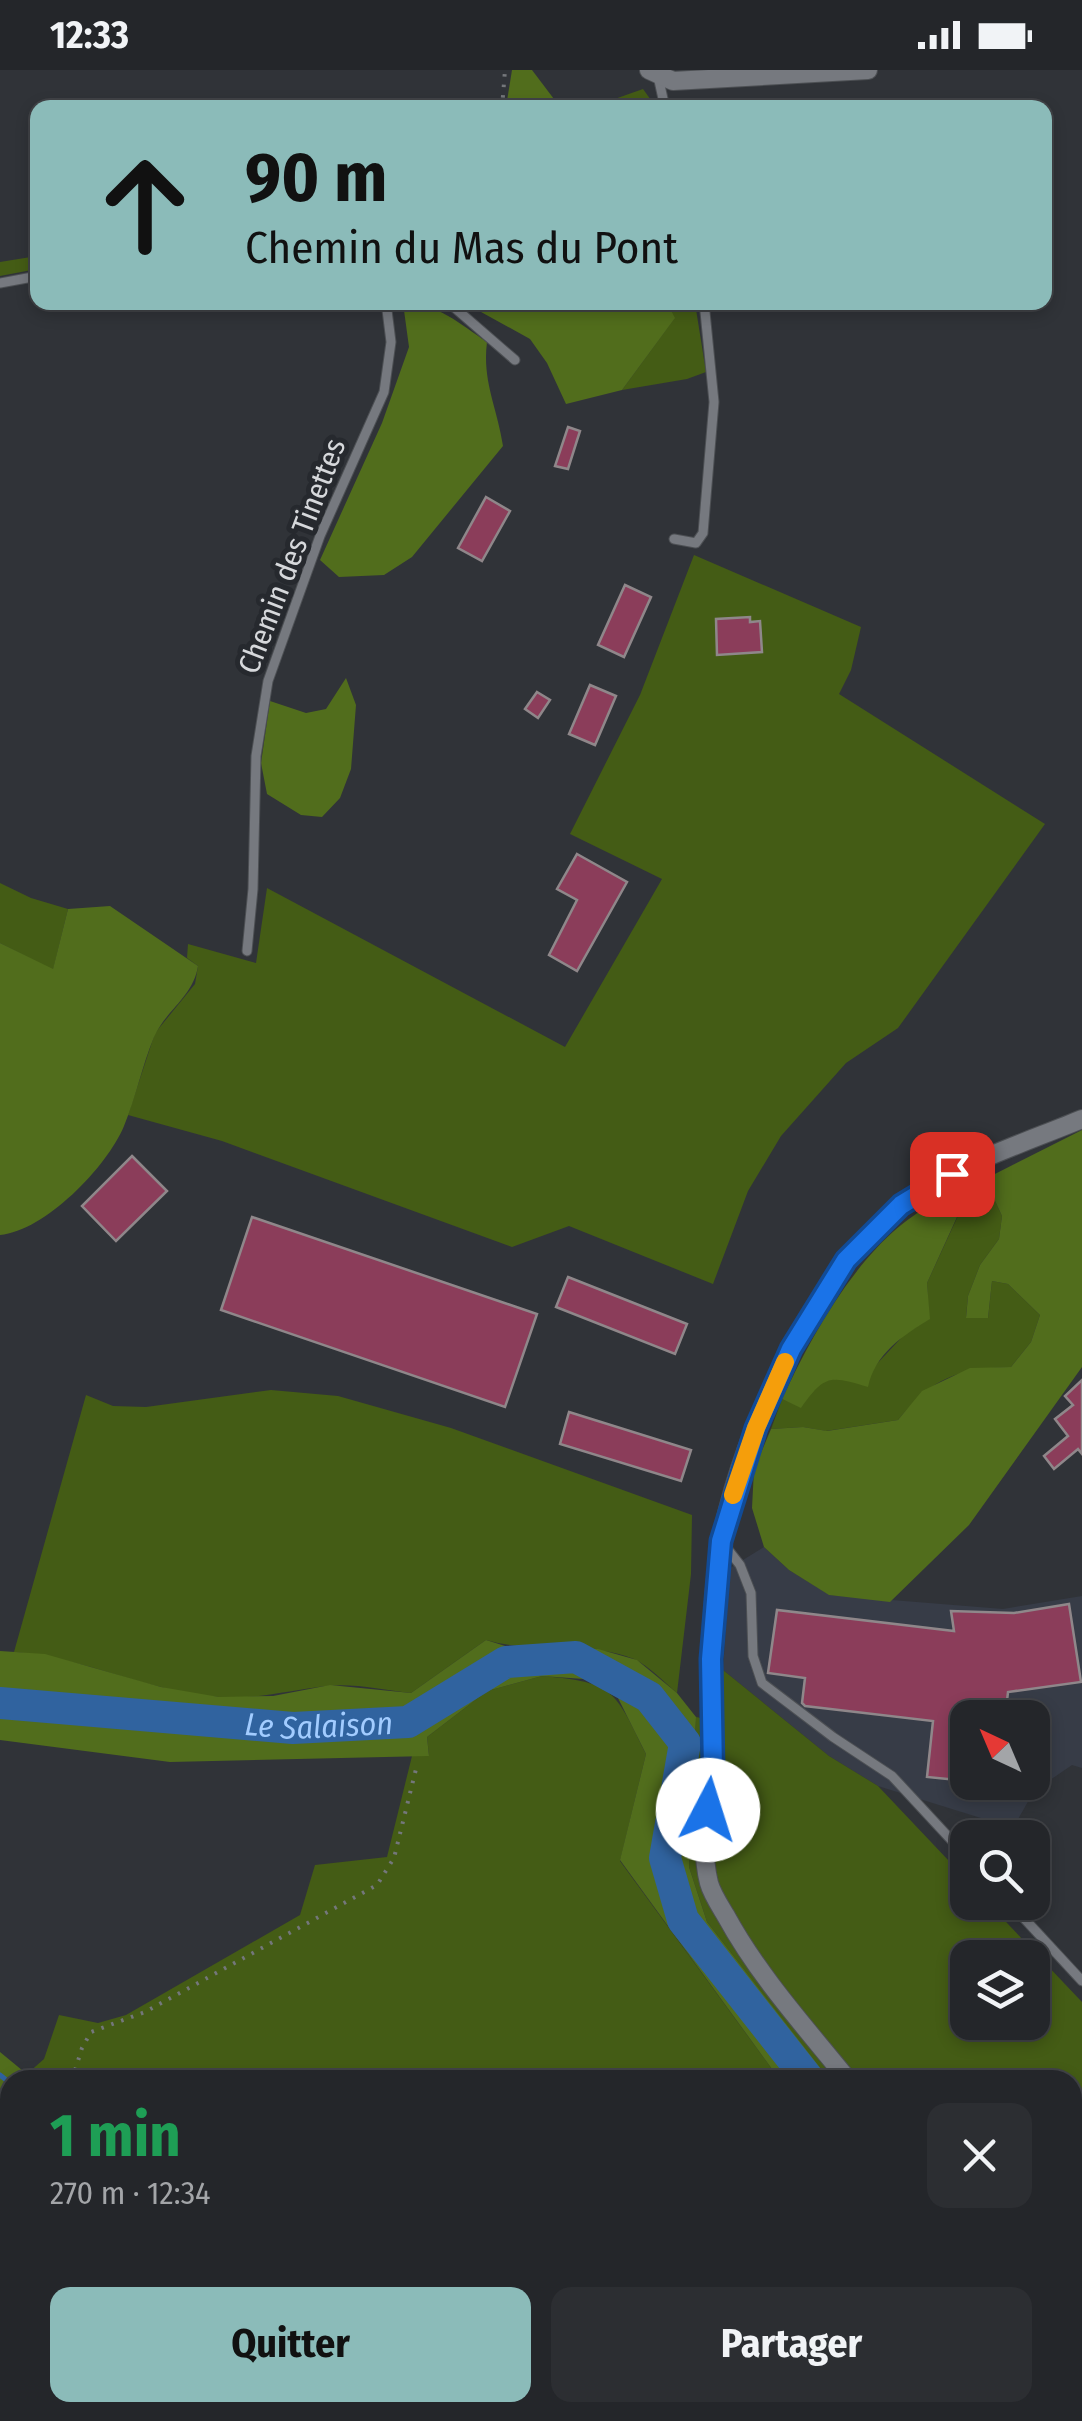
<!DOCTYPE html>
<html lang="fr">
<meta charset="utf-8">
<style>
body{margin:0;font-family:"Fira Sans Condensed",sans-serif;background:#2c2e32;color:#f1f3f6;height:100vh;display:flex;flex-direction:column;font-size:38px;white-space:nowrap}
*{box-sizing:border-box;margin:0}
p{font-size:32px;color:#a3a5a8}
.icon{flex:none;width:55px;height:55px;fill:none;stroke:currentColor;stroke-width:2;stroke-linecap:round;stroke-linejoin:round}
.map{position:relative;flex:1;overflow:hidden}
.drawer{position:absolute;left:0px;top:2000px;width:1082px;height:352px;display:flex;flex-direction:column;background:#24262a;border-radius:30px 30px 0 0;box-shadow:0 5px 15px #0003,0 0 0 2px #414347}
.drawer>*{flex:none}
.top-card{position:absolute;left:30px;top:30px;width:1022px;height:210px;border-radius:20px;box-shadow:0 5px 15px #0003,0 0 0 2px #414347;background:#8bbbb9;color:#111;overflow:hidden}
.needle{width:65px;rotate:316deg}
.fabs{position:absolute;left:950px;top:1630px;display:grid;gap:20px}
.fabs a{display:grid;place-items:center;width:100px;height:100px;border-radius:20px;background:#24262a;box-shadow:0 5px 15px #0003,0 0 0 2px #414347;font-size:50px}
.pin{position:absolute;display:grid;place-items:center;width:85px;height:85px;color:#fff;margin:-42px;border-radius:20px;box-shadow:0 5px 15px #0006}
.me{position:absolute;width:110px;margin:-55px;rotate:5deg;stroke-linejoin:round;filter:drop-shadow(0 0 8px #0008)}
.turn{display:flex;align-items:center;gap:35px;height:210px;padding:0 50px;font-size:45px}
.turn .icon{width:130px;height:130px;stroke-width:2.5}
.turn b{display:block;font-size:70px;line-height:85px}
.round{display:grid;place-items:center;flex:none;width:105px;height:105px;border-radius:20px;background:#2c2e32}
.summary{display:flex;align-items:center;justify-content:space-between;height:170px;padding:0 50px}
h1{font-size:60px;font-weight:700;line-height:75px;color:#1e9e55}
.primary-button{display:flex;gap:20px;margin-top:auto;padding:20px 50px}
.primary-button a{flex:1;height:115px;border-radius:20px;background:#8bbbb9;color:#111;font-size:40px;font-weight:700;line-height:115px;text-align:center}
.primary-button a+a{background:#2c2e32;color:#f1f3f6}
.status{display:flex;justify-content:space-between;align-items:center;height:70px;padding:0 50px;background:#24262a;direction:ltr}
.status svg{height:28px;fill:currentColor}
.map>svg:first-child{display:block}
.built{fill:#373c47;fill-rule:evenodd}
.green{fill:#445c15;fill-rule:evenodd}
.forest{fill:#516d1c}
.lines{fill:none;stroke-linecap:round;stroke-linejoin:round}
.stream{stroke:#30639f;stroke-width:5}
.river{stroke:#30639f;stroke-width:32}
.building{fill:#8b3d5a;stroke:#8f878a;stroke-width:2.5}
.lane-casing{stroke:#4d5054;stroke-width:11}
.street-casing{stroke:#4d5054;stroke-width:20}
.path{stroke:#74777b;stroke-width:4;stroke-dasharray:2.5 8;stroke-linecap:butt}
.lane{stroke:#76797f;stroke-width:9}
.street{stroke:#76797f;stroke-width:18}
.route-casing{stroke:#114b97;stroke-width:25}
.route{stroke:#1a73e8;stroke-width:18}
.slow{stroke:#f59e0b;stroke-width:18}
.labels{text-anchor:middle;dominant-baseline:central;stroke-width:10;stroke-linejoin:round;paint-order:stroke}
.street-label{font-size:30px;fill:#d6d8db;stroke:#26292e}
.water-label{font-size:32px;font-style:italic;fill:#a2ccff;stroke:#26292e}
</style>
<div class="status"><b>12:33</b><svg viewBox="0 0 49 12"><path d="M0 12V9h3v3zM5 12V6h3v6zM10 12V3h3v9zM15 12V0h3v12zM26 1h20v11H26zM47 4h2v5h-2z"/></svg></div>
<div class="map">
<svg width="1082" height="2351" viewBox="0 0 1082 2351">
<rect width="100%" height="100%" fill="#303338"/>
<path class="built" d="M 764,1477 L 789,1500 L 830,1525 L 1003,1539 L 1082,1526 L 1082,1698 L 1072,1695 L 1034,1721 L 1013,1758 L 878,1716 L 829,1686 L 723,1600 L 730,1498 ZM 968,1648 L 1032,1648 L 1032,1712 L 968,1712 Z"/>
<g class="green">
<polygon points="643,19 656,37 592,37"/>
<polygon points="37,186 37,199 0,206 0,192"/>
<polygon points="667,233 695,233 706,302 687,309 622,320 674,249"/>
<polygon points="694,485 861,557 851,600 839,624 1045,754 898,958 846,993 781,1066 748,1121 713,1214 569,1156 512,1177 222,1071 128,1045 155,963 195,914 198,896 187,888 188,874 256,893 267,818 565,977 662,809 570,764 640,625"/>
<polygon points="0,813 31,828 68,839 53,900 0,873"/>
<path d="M 985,1109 L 1002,1146 L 999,1169 L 980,1195 L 968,1226 L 966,1247 L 988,1248 L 992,1211 L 1008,1214 L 1040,1245 L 1031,1272 L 1011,1297 C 956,1299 934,1307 898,1350 L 826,1361 L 803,1357 L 771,1359 L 782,1329 L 801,1337 L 818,1313 L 872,1299 L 904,1265 L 929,1249 L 927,1213 L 962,1137 L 942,1130 Z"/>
<path d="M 271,1320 L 338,1326 L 451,1358 L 692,1445 L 691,1504 L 677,1623 C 664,1612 649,1596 634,1589 C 587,1570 534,1584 486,1570 L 411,1623 C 384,1620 353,1613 326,1616 C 290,1620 256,1630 219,1627 C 148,1622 84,1587 14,1582 L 86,1325 L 113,1336 L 146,1337 Z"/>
<path d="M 723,1600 L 829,1686 L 878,1716 L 967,1810 L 968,1832 L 988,1833 L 1082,1932 L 1082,2201 L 1073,2231 L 1072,2010 L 830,2010 L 707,1852 L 689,1797 L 696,1647 L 721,1652 ZM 968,1888 L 1032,1888 L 1032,1952 L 968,1952 Z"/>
<path d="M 542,1606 C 615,1612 615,1621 646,1684 L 620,1791 L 780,2010 L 34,2010 L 27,2004 L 44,1989 L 59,1945 L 98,1953 L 126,1945 L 300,1845 L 315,1795 L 387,1787 L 412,1686 L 429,1686 L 427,1667 L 487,1621 Z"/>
<polygon points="10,2084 10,2211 0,2208 0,2095"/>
<polygon points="474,2343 860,2343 856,2351 504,2351"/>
</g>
<g class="forest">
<polygon points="512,0 532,0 560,37 506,37"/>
<path d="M 403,233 C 436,232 460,254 487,272 C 482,311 497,337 503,376 L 412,487 L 384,505 L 339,507 L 320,490 L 382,353 L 409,277 Z"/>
<polygon points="471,233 667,233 675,248 622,320 566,334 547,293 530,269 472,237"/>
<polygon points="346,608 356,635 351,699 340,728 322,747 301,745 267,724 261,693 270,631 306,643 326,639"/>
<path d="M 110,836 L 198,896 C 193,927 166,940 154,967 C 142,996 136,1027 124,1056 C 107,1097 45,1161 0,1165 L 0,873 L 53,899 L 68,839 Z"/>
<polygon points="1082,1060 1082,1297 969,1455 890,1532 829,1525 789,1500 764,1477 752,1438 754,1399 771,1359 803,1357 827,1361 898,1350 922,1321 970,1298 1011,1297 1031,1272 1040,1245 1008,1214 992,1211 988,1248 966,1248 968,1226 980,1195 999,1169 1002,1146 985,1109"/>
<path d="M 942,1130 L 962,1136 L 927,1213 L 930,1249 C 902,1266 875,1284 868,1317 C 830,1305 824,1305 801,1338 L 782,1329 C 814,1260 869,1160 942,1130 Z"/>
<polygon points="486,1570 512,1578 598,1579 637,1590 677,1623 696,1647 689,1797 707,1852 830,2010 780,2010 620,1790 646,1684 618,1628 584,1609 542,1606 487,1621 427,1667 429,1686 170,1692 0,1670 0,1581 45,1584 161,1617 219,1627 273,1626 330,1615 411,1623"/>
<polygon points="0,1982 34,2010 10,2010 10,2056 0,2049"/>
<polygon points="1082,2201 1082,2351 1070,2351 1073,2231"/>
</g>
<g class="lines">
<polyline class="stream" points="0,2005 10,2013"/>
<g class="river">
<path id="s1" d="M 0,1633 L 293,1658 L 408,1652 L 506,1592 L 576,1587 L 649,1627 L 685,1673 L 665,1788 L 683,1850 L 809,2010"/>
<polyline points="1072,2265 1082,2275"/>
</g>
</g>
<g class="building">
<polygon points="568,357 580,361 568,399 555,396"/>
<polygon points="486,427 510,441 482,491 458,478"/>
<polygon points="625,515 651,527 624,587 598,575"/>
<polygon points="750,547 750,552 760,551 762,582 717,585 716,549"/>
<polygon points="590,615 616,626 595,675 569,664"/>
<polygon points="537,622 550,630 538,648 525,639"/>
<polygon points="577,784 627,812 577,901 549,885 577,830 557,819"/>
<polygon points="132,1086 167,1121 116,1171 82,1136"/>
<polygon points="252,1147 537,1244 505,1337 221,1240"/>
<polygon points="568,1207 687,1254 675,1284 556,1237"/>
<polygon points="1082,1310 1082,1384 1078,1379 1054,1399 1044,1386 1068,1366 1055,1349 1073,1335 1065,1326"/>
<polygon points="569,1342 691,1380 681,1411 560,1374"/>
<polygon points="1069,1534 1081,1612 1008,1622 1005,1648 968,1648 968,1711 927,1707 933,1651 805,1636 802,1633 805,1608 768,1603 777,1540 954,1561 951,1541 1014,1543"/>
</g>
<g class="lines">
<defs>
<g id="lane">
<polyline points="658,6 665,38"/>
<polyline points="0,213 38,206"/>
<polyline points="448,232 515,290"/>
<polyline points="674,469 696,473 703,463 714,332 704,232"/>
<polyline points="247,881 253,819 256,686 268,611 320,466 384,322 391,272 386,232"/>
<polyline points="722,1472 740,1495 751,1523 753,1586 762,1613 833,1667 892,1706 968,1788"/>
<polyline points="1009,1832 1082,1911"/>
<polyline points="1073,2236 1082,2206"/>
</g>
<g id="street">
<polyline points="649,0 673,11 868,0"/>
<path d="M 848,2010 C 806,1958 758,1905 726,1846 C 720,1836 712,1824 709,1813 C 697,1765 713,1711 712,1662 C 711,1598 710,1530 722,1466 C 743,1357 815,1210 898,1137 C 943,1099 1027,1072 1082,1049"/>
<polyline points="1072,2235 1072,2237"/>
<polyline points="1060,2351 1061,2342"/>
</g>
</defs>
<use href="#lane" class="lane-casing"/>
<use href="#street" class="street-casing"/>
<g class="path">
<polyline points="502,38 505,0"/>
<polyline points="72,2010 82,1978 91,1962 145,1942 377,1815 394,1788 416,1699"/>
<polyline points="0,2046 10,2041"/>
<polyline points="0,2198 10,2201"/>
<polyline points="474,2342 513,2351"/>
</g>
<use href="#lane" class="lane"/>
<use href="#street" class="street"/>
</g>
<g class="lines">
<defs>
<polyline id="route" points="708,1740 713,1701 711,1589 721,1471 756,1358 791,1279 846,1190 901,1135 952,1104"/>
</defs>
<use href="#route" class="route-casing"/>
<use href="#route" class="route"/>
<polyline class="slow" points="733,1425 756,1358 785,1292"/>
</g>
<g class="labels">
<g class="street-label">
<text transform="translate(292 486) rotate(-69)">Chemin des Tinettes</text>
</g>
<g class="water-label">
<text stroke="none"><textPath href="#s1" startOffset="320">Le Salaison</textPath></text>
</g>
</g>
</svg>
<div class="fabs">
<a><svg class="needle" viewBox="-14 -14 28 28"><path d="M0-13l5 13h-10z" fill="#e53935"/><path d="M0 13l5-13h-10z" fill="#a3a5a8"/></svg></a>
<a><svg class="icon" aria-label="search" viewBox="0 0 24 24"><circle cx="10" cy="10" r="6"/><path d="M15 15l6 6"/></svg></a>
<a><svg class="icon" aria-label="layers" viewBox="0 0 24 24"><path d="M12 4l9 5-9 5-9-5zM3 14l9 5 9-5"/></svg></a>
</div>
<div class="pin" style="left:952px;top:1104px;background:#d93025"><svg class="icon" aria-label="arrive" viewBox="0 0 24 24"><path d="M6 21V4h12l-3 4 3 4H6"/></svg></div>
<svg class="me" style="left:708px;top:1740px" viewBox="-20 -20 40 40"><circle r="19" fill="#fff"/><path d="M0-13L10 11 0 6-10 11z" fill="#1a73e8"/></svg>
<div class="top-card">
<div class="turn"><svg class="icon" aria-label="ahead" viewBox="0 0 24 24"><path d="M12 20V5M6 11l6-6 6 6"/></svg><div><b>90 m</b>Chemin du Mas du Pont</div></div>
</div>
<section class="drawer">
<div class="summary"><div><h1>1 min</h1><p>270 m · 12:34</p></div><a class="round"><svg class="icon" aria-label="close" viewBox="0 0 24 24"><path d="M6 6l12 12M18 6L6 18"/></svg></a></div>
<div class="primary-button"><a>Quitter</a><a>Partager</a></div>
</section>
</div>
